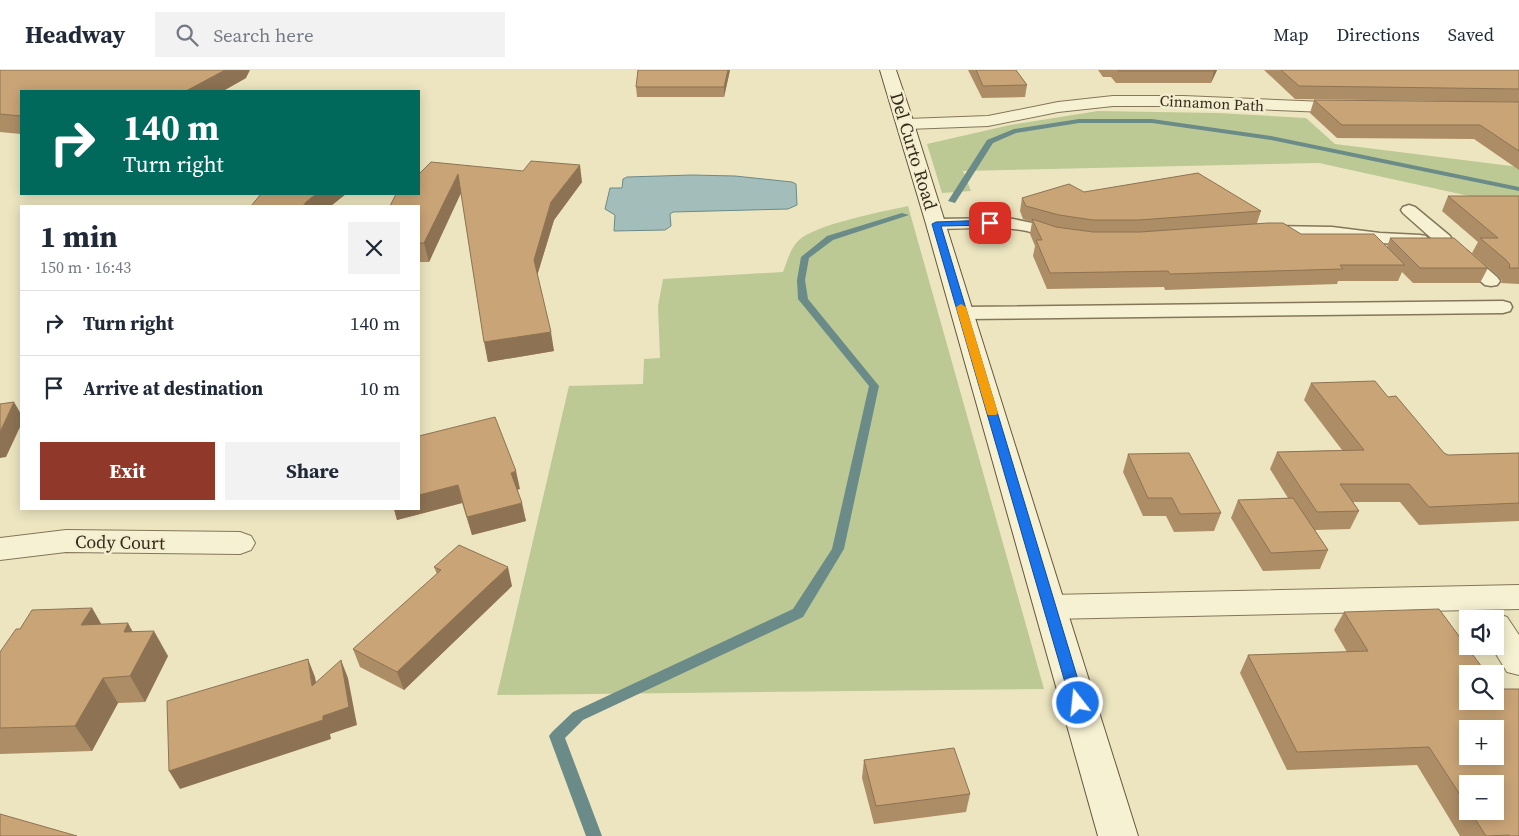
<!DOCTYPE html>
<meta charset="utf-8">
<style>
body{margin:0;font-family:"Source Serif 4",serif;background:#f2f2f3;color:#1f2937;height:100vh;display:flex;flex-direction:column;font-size:19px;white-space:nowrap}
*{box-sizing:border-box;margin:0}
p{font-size:16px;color:#747a83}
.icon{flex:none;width:28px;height:28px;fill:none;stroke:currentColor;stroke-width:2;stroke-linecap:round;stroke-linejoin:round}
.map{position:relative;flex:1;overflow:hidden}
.drawer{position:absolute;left:20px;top:135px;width:400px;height:305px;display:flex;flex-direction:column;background:#fff;border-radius:0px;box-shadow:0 2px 12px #0003}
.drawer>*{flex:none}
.top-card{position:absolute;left:20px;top:20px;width:400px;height:105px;border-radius:0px;box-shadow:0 2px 12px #0003;background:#00695c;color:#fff;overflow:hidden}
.fabs{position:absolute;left:1459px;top:540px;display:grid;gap:10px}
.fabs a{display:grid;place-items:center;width:45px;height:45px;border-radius:0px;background:#fff;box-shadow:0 2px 12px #0003;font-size:25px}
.pin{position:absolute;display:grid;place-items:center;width:42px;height:42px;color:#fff;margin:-21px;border-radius:10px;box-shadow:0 2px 8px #0006}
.me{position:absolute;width:55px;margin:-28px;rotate:344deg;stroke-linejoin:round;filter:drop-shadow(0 0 4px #0008)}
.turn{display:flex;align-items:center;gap:18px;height:105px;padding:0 20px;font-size:22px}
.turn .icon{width:65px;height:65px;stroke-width:2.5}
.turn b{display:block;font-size:35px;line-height:42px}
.round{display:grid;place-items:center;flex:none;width:52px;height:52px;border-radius:0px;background:#f2f2f3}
.head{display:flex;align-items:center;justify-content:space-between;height:85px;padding:0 20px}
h1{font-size:30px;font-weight:700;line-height:38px}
.primary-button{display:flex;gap:10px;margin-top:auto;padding:10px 20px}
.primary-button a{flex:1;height:58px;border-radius:0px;background:#90392b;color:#fff;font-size:20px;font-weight:700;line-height:58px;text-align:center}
.primary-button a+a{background:#f2f2f3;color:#1f2937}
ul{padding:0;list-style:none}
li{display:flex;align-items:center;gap:15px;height:65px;padding:0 20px;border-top:1px solid #e0e1e3}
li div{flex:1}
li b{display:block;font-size:19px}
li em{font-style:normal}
header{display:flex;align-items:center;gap:30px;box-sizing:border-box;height:70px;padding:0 25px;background:#fff;border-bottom:1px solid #e0e1e3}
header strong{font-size:24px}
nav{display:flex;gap:28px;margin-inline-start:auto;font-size:18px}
.search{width:350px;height:45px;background:#f2f2f3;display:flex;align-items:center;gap:12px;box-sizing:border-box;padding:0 18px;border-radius:0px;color:#747a83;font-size:19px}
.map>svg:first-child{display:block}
.green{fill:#bcc995}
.water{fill:#a3beba;stroke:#6b8b88}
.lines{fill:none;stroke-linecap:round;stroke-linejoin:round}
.stream{fill:#6b8b88;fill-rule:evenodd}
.lane-casing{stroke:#847659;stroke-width:3}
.street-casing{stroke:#847659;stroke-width:2}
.secondary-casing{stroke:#66573c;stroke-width:2}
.lane{fill:#f7f1d3;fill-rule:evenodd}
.street{fill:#f7f1d3;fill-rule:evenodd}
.secondary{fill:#f7f1d3;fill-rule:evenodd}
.wall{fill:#ad8d66;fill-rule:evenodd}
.shaded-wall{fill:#8d7353}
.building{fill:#c9a477;stroke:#8d7353;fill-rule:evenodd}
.route{fill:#1a73e8;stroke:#114b97}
.slow{fill:#f59e0b}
.labels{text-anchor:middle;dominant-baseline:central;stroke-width:5;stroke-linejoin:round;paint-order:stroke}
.far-street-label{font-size:15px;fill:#342b1d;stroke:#f4eecf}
.street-label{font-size:18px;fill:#342b1d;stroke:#f4eecf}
</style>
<header>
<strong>Headway</strong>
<div class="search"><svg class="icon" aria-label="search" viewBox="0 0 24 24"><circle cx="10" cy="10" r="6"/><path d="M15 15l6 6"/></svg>Search here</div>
<nav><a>Map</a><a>Directions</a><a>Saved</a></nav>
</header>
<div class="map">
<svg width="1519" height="766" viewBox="0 0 1519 766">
<rect width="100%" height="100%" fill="#ece5c0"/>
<g class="green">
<polygon points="1098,41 1217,43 1306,48 1335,74 1519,97 1519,137 1319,93 963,101 971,121 942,123 927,74 1010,55"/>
<path d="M 908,136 L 1044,619 L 497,625 L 569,316 L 643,314 L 644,289 L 660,288 L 658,236 L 663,209 L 783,202 C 787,192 790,179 798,171 C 815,154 882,142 908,136 Z"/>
</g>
<polygon class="water" points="692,105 735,106 792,112 796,114 797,135 788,139 673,142 670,144 671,156 665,160 614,161 615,145 605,139 610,118 622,118 623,109 627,107"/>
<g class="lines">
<g class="stream">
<polygon points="1079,49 1152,49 1271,66 1519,117 1519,121 1271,70 1152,53 1079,53 1016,63 993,73 955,133 948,131 987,70 1014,59"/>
<polygon points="902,143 909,145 833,170 809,188 805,210 808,229 879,316 844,479 803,547 583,650 565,668 602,766 586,766 549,666 552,662 573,642 793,539 832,479 869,316 798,229 797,210 801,187 827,166"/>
</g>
<defs>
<g id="lane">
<polygon points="1409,135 1415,137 1450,166 1452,170 1450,174 1438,174 1403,143 1401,140 1403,137"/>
<path d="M 1008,148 L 1037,154 L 1065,162 L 1067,166 L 1065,170 C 1052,173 1039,164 1027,161 C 998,155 966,159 936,159 L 930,157 L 928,154 L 930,151 L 936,149 Z"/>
<polygon points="1265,156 1332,157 1380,163 1420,165 1426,166 1428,170 1426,174 1420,175 1380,173 1332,167 1259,165 1257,161 1259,157"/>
<polygon points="1461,180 1467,181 1497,207 1500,211 1497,215 1491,216 1485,215 1455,189 1452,185 1455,181"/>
<polygon points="1503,231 1510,233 1512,237 1510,241 1503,243 963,249 956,247 954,243 956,239 963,237"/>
</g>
<g id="street">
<polygon points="1113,26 1183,26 1350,33 1356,35 1358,38 1356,41 1350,43 1183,36 1113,36 1058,42 988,56 907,59 901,58 899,54 901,50 907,49 988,46 1058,32"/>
<polygon points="66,460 240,462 251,466 255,473 251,480 240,484 66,482 0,490 0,468"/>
<polygon points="1519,515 1519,539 1050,549 1039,546 1034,537 1039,528 1050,525"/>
<polygon points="1495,543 1507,547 1519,565 1519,605 1507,602 1491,576 1495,576 1495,549 1482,549"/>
</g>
<polygon id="secondary" points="880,0 896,0 909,38 1138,766 1098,766 926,154"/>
</defs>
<use href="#lane" class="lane-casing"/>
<use href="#street" class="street-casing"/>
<use href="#secondary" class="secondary-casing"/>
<use href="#lane" class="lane"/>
<use href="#street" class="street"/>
<use href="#secondary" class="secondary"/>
</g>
<g class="wall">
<polygon points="0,0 246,8 223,21 21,21 21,64 0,62"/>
<polygon points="730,0 724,27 637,27 636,17"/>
<polygon points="968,0 1016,0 1027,15 1025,27 982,28"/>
<polygon points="1098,0 1217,0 1211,13 1116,13 1111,7 1103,7"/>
<polygon points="1264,0 1519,0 1519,32 1295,29"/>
<polygon points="1314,30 1519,32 1519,100 1474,69 1337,68 1310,43"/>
<polygon points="582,112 554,150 537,206 554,281 488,292 461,122 429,192 419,192 419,136 396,124"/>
<polygon points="1084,122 1261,141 1257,153 1301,164 1387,177 1390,168 1488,198 1480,213 1413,213 1402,202 1398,211 1338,211 1337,214 1165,220 1164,217 1047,219 1033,186 1035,176 1030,164 1032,152 1023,149 1020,141 1022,128"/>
<polygon points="1448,126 1519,126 1519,214 1501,213 1502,211 1498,206 1472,183 1478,172 1442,141"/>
<polygon points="1311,313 1388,327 1444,383 1448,385 1519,383 1519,451 1419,455 1400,432 1353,432 1359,441 1350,459 1315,460 1328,480 1320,499 1263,501 1231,448 1238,430 1288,428 1270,399 1277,382 1342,380 1304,330"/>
<polygon points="419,366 520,419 517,420 526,451 472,465 462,433 397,450 394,439 419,439"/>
<polygon points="1128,384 1221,443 1214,461 1174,462 1166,446 1143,446 1123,402"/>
<polygon points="434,497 512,516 404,620 360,597 353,579 437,504"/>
<polygon points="92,538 101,554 133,562 168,586 145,632 118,633 92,681 0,684 0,582 20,559"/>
<path d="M 1344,542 L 1519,766 L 1460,766 L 1417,695 L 1287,700 L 1240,603 L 1248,585 L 1347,582 L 1334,560 ZM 1468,714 L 1495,741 L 1468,741 Z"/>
<polygon points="864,690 970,724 966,742 874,754 862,708"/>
</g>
<g class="shaded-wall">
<polygon points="225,0 250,0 246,8 223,21 186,21"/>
<polygon points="728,0 730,0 724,27 724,17"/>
<polygon points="1215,0 1217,0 1211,13 1214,1"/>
<polygon points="580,95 582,112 554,150 536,209 534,190 551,132"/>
<polygon points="458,104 462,121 429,192 424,173"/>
<polygon points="316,124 346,124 331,136 303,136 306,132"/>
<polygon points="419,259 420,282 419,282"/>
<polygon points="551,262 554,281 488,292 484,272"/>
<polygon points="14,332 21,344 21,355 6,387 0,388 0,362"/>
<polygon points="516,401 520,419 514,420 511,403"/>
<polygon points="458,415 462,433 397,450 394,439 419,439 419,425"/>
<polygon points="522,433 526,451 472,465 467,447"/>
<polygon points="508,497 512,516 404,620 397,602"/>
<polygon points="92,538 107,564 81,555"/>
<polygon points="128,553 142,579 124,562"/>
<polygon points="154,561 168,586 145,632 130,606"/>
<polygon points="308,589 315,607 320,634 312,616"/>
<polygon points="341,590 348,608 357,655 330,664 331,669 180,719 169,701 323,646"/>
<polygon points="103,608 118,633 92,681 75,656"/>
</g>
<g class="building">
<polygon points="0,0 225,0 186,21 21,21 21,46 0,44"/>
<polygon points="638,0 728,0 724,17 636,17"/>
<polygon points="976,0 1016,0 1027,15 983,16"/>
<polygon points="1118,0 1215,0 1214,1 1118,1"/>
<polygon points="1281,0 1519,0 1519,19 1299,16"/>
<polygon points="1314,30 1519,32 1519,81 1480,55 1342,55"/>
<polygon points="531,91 580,95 551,132 534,190 551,262 484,272 458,104 424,173 419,173 419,136 390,136 396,124 419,124 419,104 431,92 523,101"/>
<polygon points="1198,103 1261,141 1139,150 1093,150 1059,145 1026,136 1022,128 1069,114 1084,122"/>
<polygon points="261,124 316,124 306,132 303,136 251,136"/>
<polygon points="1448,126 1519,126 1519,198 1509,198 1510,195 1506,190 1480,168 1498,168"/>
<polygon points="1032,149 1056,157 1093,162 1140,162 1268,153 1283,153 1301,164 1374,164 1405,195 1340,195 1343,199 1170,204 1168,201 1050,203 1036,170 1042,170"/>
<polygon points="1390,168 1454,168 1488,198 1420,198"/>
<polygon points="1375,311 1388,327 1396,326 1444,383 1448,385 1519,383 1519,433 1429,437 1409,414 1340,414 1359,441 1317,442 1277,382 1364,380 1311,313"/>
<polygon points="14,332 0,362 0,334"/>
<polygon points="495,347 516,401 511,403 522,433 467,447 458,415 419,425 419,366"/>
<polygon points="1189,383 1221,443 1180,444 1172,428 1148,428 1128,384"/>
<polygon points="1293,428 1328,480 1271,483 1238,430"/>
<polygon points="459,475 508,497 397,602 353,579 441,500 434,497"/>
<polygon points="92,538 81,555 128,553 124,562 154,561 130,606 103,608 75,656 0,658 0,582 16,559 20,559 32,540"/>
<path d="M 1439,539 L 1487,604 L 1468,604 L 1468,631 L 1495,631 L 1495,615 L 1498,619 L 1519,619 L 1519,766 L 1510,766 L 1509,765 L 1486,766 L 1470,741 L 1495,741 L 1495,714 L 1468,714 L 1468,737 L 1429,677 L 1297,682 L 1248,585 L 1368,581 L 1344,542 ZM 1468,659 L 1495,659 L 1495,686 L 1468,686 Z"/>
<polygon points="308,589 312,616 341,590 349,637 323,646 323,650 169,701 167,631"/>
<polygon points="954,678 970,724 876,736 864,690"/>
<polygon points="0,744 77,766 0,766"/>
</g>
<polygon class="route" points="990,150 993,151 993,155 941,156 1085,633 1083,637 1078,639 1073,637 1071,633 932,154 936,152"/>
<polygon class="slow" points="961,234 966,237 998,343 996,345 988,345 987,343 956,237"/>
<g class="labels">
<g class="far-street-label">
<text transform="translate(1212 33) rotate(3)">Cinnamon Path</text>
</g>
<g class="street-label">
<text transform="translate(914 81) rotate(73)">Del Curto Road</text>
<text transform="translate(120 472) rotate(1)">Cody Court</text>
</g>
</g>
</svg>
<div class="fabs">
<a><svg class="icon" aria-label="sound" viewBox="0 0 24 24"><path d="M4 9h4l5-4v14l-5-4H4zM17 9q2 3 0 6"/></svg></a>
<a><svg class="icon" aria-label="search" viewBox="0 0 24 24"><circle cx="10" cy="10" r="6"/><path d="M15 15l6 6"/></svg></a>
<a>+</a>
<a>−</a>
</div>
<div class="pin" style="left:990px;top:153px;background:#d93025"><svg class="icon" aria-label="arrive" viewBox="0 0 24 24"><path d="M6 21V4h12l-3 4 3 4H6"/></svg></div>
<svg class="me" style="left:1078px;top:633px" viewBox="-20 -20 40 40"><circle r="17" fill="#1a73e8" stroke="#fff" stroke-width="3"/><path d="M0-11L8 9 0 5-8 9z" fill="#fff"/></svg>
<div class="top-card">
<div class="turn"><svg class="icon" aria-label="right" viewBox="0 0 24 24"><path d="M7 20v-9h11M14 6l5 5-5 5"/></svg><div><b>140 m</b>Turn right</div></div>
</div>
<section class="drawer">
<div class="head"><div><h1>1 min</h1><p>150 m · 16:43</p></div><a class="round"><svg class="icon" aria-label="close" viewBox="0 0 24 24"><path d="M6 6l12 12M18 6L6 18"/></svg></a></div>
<ul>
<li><svg class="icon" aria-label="right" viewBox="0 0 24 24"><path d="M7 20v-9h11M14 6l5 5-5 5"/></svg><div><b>Turn right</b></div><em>140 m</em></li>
<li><svg class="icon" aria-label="arrive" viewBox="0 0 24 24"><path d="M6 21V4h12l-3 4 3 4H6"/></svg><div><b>Arrive at destination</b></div><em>10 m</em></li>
</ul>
<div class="primary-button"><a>Exit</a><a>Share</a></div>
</section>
</div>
